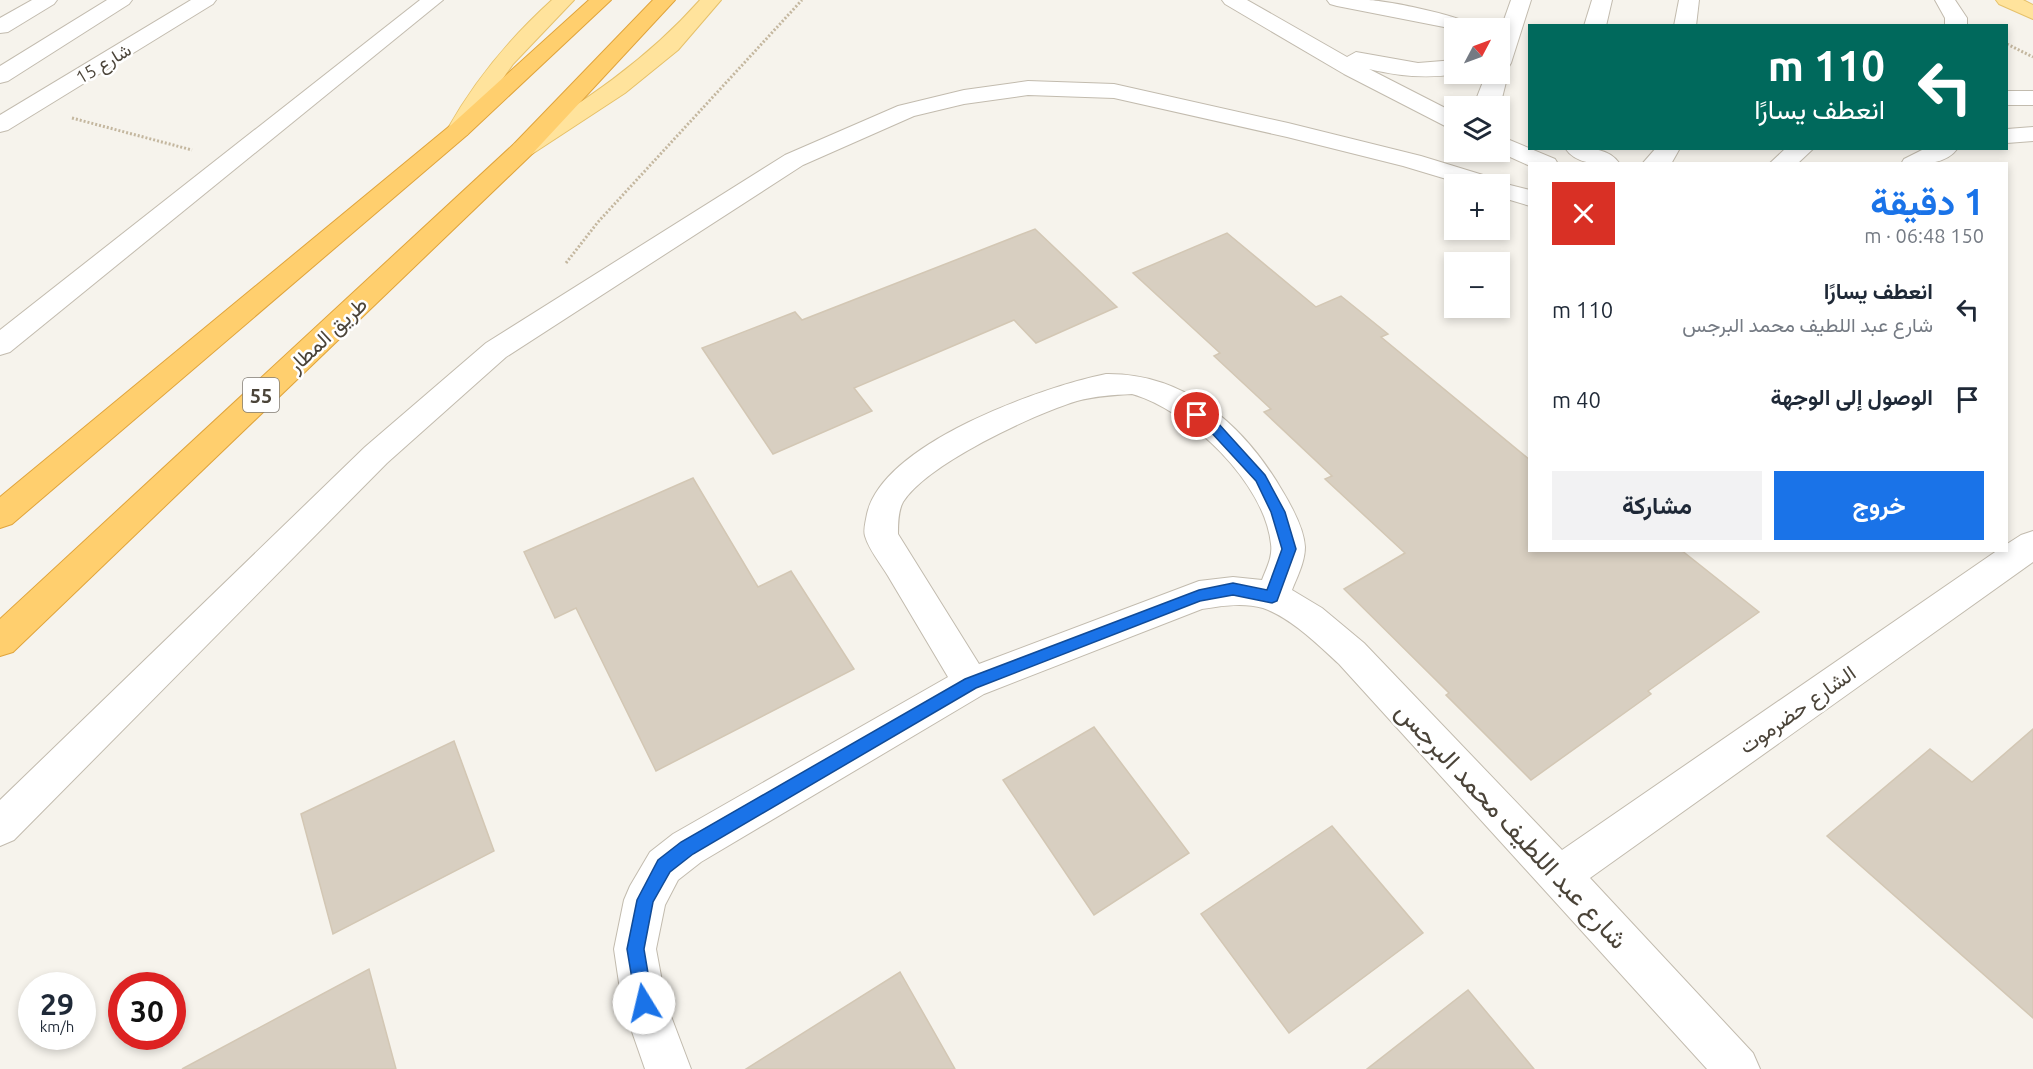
<!DOCTYPE html>
<html lang="ar">
<meta charset="utf-8">
<style>
body{margin:0;font-family:Ubuntu,Vazirmatn,sans-serif;background:#f2f2f3;color:#1f2937;direction:rtl;height:100vh;display:flex;flex-direction:column;font-size:22px;white-space:nowrap}
*{box-sizing:border-box;margin:0}
p{font-size:20px;color:#747a83}
.icon{flex:none;width:33px;height:33px;fill:none;stroke:currentColor;stroke-width:2;stroke-linecap:round;stroke-linejoin:round}
.map{position:relative;flex:1;overflow:hidden;direction:ltr}
.details{position:absolute;left:1528px;top:162px;width:480px;height:390px;display:flex;flex-direction:column;background:#fff;border-radius:0px;box-shadow:0 3px 9px #0003;direction:rtl}
.details>*{flex:none}
.banner{position:absolute;left:1528px;top:24px;width:480px;height:126px;border-radius:0px;box-shadow:0 3px 9px #0003;direction:rtl;background:#00695c;color:#fff;overflow:hidden}
.needle{width:39px;rotate:49deg}
.controls{position:absolute;left:1444px;top:18px;display:grid;gap:12px}
.controls a{display:grid;place-items:center;width:66px;height:66px;border-radius:0px;background:#fff;box-shadow:0 3px 9px #0003;font-size:30px}
.speed{position:absolute;left:18px;top:972px;display:flex;gap:12px;font-size:30px;font-weight:700;text-align:center}
.speed>*{display:grid;place-content:center;width:78px;height:78px;border-radius:50%;background:#fff;box-shadow:0 3px 9px #0003;line-height:1}
.speed small{font-size:15px;font-weight:400}
.speed .limit{border:9px solid #d22;background:#fff;color:#111}
.pin{position:absolute;display:grid;place-items:center;width:51px;height:51px;color:#fff;margin:-26px;border:3px solid #fff;border-radius:50%;box-shadow:0 2px 6px #0007}
.me{position:absolute;width:66px;margin:-33px;rotate:351deg;stroke-linejoin:round;filter:drop-shadow(0 0 4px #0008)}
.turn{display:flex;align-items:center;gap:21px;height:126px;padding:0 24px;font-size:27px}
.turn .icon{width:78px;height:78px;stroke-width:2.5}
.turn b{display:block;font-size:42px;line-height:51px}
.round{display:grid;place-items:center;flex:none;width:63px;height:63px;border-radius:0px;background:#f2f2f3}
.summary{display:flex;align-items:center;justify-content:space-between;height:102px;padding:0 24px}
h1{font-size:36px;font-weight:700;line-height:45px;color:#1a73e8}
.primary-button{display:flex;gap:12px;margin-top:auto;padding:12px 24px}
.primary-button a{flex:1;height:69px;border-radius:0px;background:#1a73e8;color:#fff;font-size:24px;font-weight:700;line-height:69px;text-align:center}
.primary-button a+a{background:#f2f2f3;color:#1f2937}
ul{padding:0;list-style:none}
li{display:flex;align-items:center;gap:18px;height:90px;padding:0 24px}
li div{flex:1}
li b{display:block;font-size:22px}
li em{font-style:normal}
.map>svg:first-child{display:block}
.building{fill:#d8cfc1;stroke:#d3c7b4;stroke-width:1.5}
.lines{fill:none;stroke-linecap:round;stroke-linejoin:round}
.minor-casing{stroke:#c2bbae;stroke-width:2}
.major-casing{stroke:#e6c16a;stroke-width:2}
.highway-casing{stroke:#e0a43c;stroke-width:2}
.path{stroke:#c4b79f;stroke-width:3;stroke-dasharray:2 2;stroke-linecap:butt}
.minor{fill:#fff;fill-rule:evenodd}
.major{fill:#ffe39c;fill-rule:evenodd}
.highway{fill:#ffcf6e;fill-rule:evenodd}
.route{fill:#1a73e8;stroke:#114b97;stroke-width:1.5}
.labels{text-anchor:middle;dominant-baseline:central;stroke-width:5;stroke-linejoin:round;paint-order:stroke}
.far-street-label{font-size:18px;fill:#4b4439;stroke:#fff}
.shield{fill:#fff;stroke:#817c74;stroke-width:1.5}
.shield-label{font-size:20px;font-weight:bold;fill:#4b4439}
.street-label{font-size:21px;fill:#4b4439;stroke:#fff}
.near-street-label{font-size:26px;fill:#4b4439;stroke:#fff}
</style>
<div class="map">
<svg width="2033" height="1069" viewBox="0 0 2033 1069">
<rect width="100%" height="100%" fill="#f6f3ec"/>
<g class="building">
<polygon points="1035,229 1117,307 1036,343 1014,320 854,388 872,411 773,454 702,348 795,312 802,320"/>
<polygon points="1227,233 1316,307 1341,296 1388,334 1381,337 1530,460 1530,550 1681,550 1759,612 1648,691 1651,694 1531,780 1446,695 1449,693 1344,589 1405,553 1325,479 1332,476 1264,412 1271,409 1214,356 1220,353 1133,273"/>
<polygon points="693,478 758,587 791,571 854,669 656,771 576,608 555,618 524,552"/>
<polygon points="1094,727 1189,853 1094,915 1003,780"/>
<polygon points="2033,729 2033,1018 1827,836 1930,749 1972,782"/>
<polygon points="454,741 494,851 333,934 301,814"/>
<polygon points="1332,826 1423,933 1289,1033 1201,914"/>
<polygon points="369,969 396,1069 182,1069"/>
<polygon points="900,972 955,1069 746,1069"/>
<polygon points="1468,990 1534,1069 1367,1069"/>
</g>
<g class="lines">
<defs>
<g id="minor">
<polygon points="32,0 57,0 54,4 8,32 0,33 0,18"/>
<polygon points="107,0 132,0 129,4 8,81 0,83 0,66"/>
<polygon points="191,0 216,0 213,4 8,130 0,132 0,115"/>
<polygon points="420,0 443,0 10,352 0,355 0,330"/>
<path d="M 1222,0 L 1247,0 L 1347,57 L 1356,52 L 1418,63 L 1455,60 L 1456,74 C 1426,79 1398,76 1369,69 L 1455,113 L 1455,129 L 1447,127 L 1344,74 L 1225,4 Z"/>
<path d="M 1327,0 C 1340,0 1355,0 1369,0 C 1387,1 1467,16 1476,28 L 1455,28 L 1455,32 L 1444,27 L 1337,6 L 1330,4 Z"/>
<polygon points="1511,0 1531,0 1511,63 1508,68 1503,69 1508,74 1500,106 1477,106 1477,97 1486,74 1500,74 1500,31"/>
<polygon points="1592,0 1612,0 1606,26 1584,26"/>
<polygon points="1679,0 1699,0 1696,26 1674,26"/>
<polygon points="1935,0 1955,0 1967,18 1967,26 1945,26 1945,18"/>
<polygon points="1028,81 1114,84 1288,123 1421,156 1496,179 1498,182 1530,190 1530,206 1500,197 1500,184 1463,184 1403,166 1287,137 1114,98 1028,95 964,104 914,116 803,165 506,357 387,463 14,840 0,846 0,800 365,447 486,343 785,155 898,106 964,90"/>
<rect x="2007" y="91" width="26" height="14"/>
<polygon points="2033,127 2033,141 2007,143 2007,129"/>
<polygon points="1500,136 1555,159 1558,164 1530,164 1530,166 1499,152"/>
<path d="M 1565,148 C 1584,148 1608,146 1620,164 C 1601,164 1577,166 1565,148 Z"/>
<polygon points="1656,148 1680,148 1671,164 1642,164"/>
<polygon points="1786,148 1814,148 1797,164 1769,164"/>
<path d="M 1926,148 L 1958,148 C 1945,166 1920,164 1901,164 L 1904,159 Z"/>
<path d="M 1106,374 C 1186,373 1245,426 1283,492 C 1292,507 1304,529 1305,547 C 1305,562 1297,577 1292,590 L 1322,608 L 1364,643 L 1562,850 L 1998,550 L 2007,550 L 2007,544 L 2021,535 L 2033,531 L 2033,562 L 1590,878 L 1753,1053 L 1760,1069 L 1707,1069 L 1339,664 C 1317,644 1291,618 1263,608 C 1243,602 1221,606 1202,609 L 984,694 L 701,862 L 678,880 L 665,905 L 656,949 L 666,1003 L 691,1069 L 645,1069 L 622,1003 L 614,949 L 624,900 L 630,886 L 650,852 L 673,834 L 948,677 C 928,643 908,610 888,576 C 881,564 869,550 865,536 C 863,530 866,520 867,514 C 883,443 1042,387 1106,374 ZM 1132,394 C 1189,410 1265,483 1271,544 C 1273,557 1266,569 1262,580 L 1233,577 L 1199,581 L 979,664 L 898,534 C 898,524 898,511 903,502 C 927,464 1034,414 1077,401 C 1095,396 1113,395 1132,394 Z"/>
</g>
<g id="major">
<path d="M 552,0 L 574,0 L 513,64 L 492,94 L 467,135 L 459,137 L 451,135 L 447,130 C 475,80 510,38 552,0 Z"/>
<path d="M 700,0 L 721,0 L 678,50 L 625,93 L 532,154 L 523,156 L 514,154 L 511,149 L 514,144 C 583,103 647,60 700,0 Z"/>
<polygon points="1996,0 2023,0 2033,5 2033,19 1999,4"/>
</g>
<g id="highway">
<polygon points="589,0 611,0 467,135 12,524 0,528 0,497 451,125"/>
<polygon points="653,0 675,0 532,154 13,652 0,656 0,619 514,144"/>
</g>
</defs>
<use href="#minor" class="minor-casing"/>
<use href="#major" class="major-casing"/>
<use href="#highway" class="highway-casing"/>
<g class="path">
<polyline points="2007,44 2033,57"/>
<polyline points="72,118 192,150"/>
<polyline points="566,263 598,222 802,0"/>
</g>
<use href="#minor" class="minor"/>
<use href="#major" class="major"/>
<use href="#highway" class="highway"/>
</g>
<polygon class="route" points="1197,411 1218,423 1265,475 1285,512 1296,549 1277,601 1272,603 1233,595 1200,601 976,688 693,854 670,872 653,902 644,949 653,1003 650,1009 644,1012 637,1009 627,949 637,900 658,860 681,842 965,679 1199,590 1233,583 1267,590 1282,549 1271,512 1256,481 1209,430 1191,415"/>
<g class="labels">
<g class="far-street-label">
<text transform="translate(103 63) rotate(-31)">شارع 15</text>
</g>
<rect class="shield" x="243" y="378" width="36" height="34" rx="4.5"/>
<g class="shield-label">
<text x="261" y="395">55</text>
</g>
<g class="street-label">
<text transform="translate(327 334) rotate(-43)">طريق المطار</text>
<text transform="translate(1797 709) rotate(-35)">الشارع حضرموت</text>
</g>
<g class="near-street-label">
<text transform="translate(1512 825) rotate(47)">شارع عبد اللطيف محمد البرجس</text>
</g>
</g>
</svg>
<div class="controls">
<a><svg class="needle" viewBox="-14 -14 28 28"><path d="M0-13l5 13h-10z" fill="#e53935"/><path d="M0 13l5-13h-10z" fill="#747a83"/></svg></a>
<a><svg class="icon" aria-label="layers" viewBox="0 0 24 24"><path d="M12 4l9 5-9 5-9-5zM3 14l9 5 9-5"/></svg></a>
<a>+</a>
<a>−</a>
</div>
<div class="speed"><div>29<small>km/h</small></div><div class="limit">30</div></div>
<div class="pin" style="left:1197px;top:415px;background:#d93025"><svg class="icon" aria-label="arrive" viewBox="0 0 24 24"><path d="M6 21V4h12l-3 4 3 4H6"/></svg></div>
<svg class="me" style="left:644px;top:1003px" viewBox="-20 -20 40 40"><circle r="19" fill="#fff"/><path d="M0-13L10 11 0 6-10 11z" fill="#1a73e8"/></svg>
<div class="banner">
<div class="turn"><svg class="icon" aria-label="left" viewBox="0 0 24 24"><path d="M17 20v-9H6M10 6l-5 5 5 5"/></svg><div><b>110 m</b>انعطف يسارًا</div></div>
</div>
<section class="details">
<div class="summary"><div><h1>1 دقيقة</h1><p>150 m · 06:48</p></div><a class="round" style="background:#d93025;color:#fff"><svg class="icon" aria-label="close" viewBox="0 0 24 24"><path d="M6 6l12 12M18 6L6 18"/></svg></a></div>
<ul>
<li><svg class="icon" aria-label="left" viewBox="0 0 24 24"><path d="M17 20v-9H6M10 6l-5 5 5 5"/></svg><div><b>انعطف يسارًا</b><p>شارع عبد اللطيف محمد البرجس</p></div><em>110 m</em></li>
<li><svg class="icon" aria-label="arrive" viewBox="0 0 24 24"><path d="M6 21V4h12l-3 4 3 4H6"/></svg><div><b>الوصول إلى الوجهة</b></div><em>40 m</em></li>
</ul>
<div class="primary-button"><a>خروج</a><a>مشاركة</a></div>
</section>
</div>
